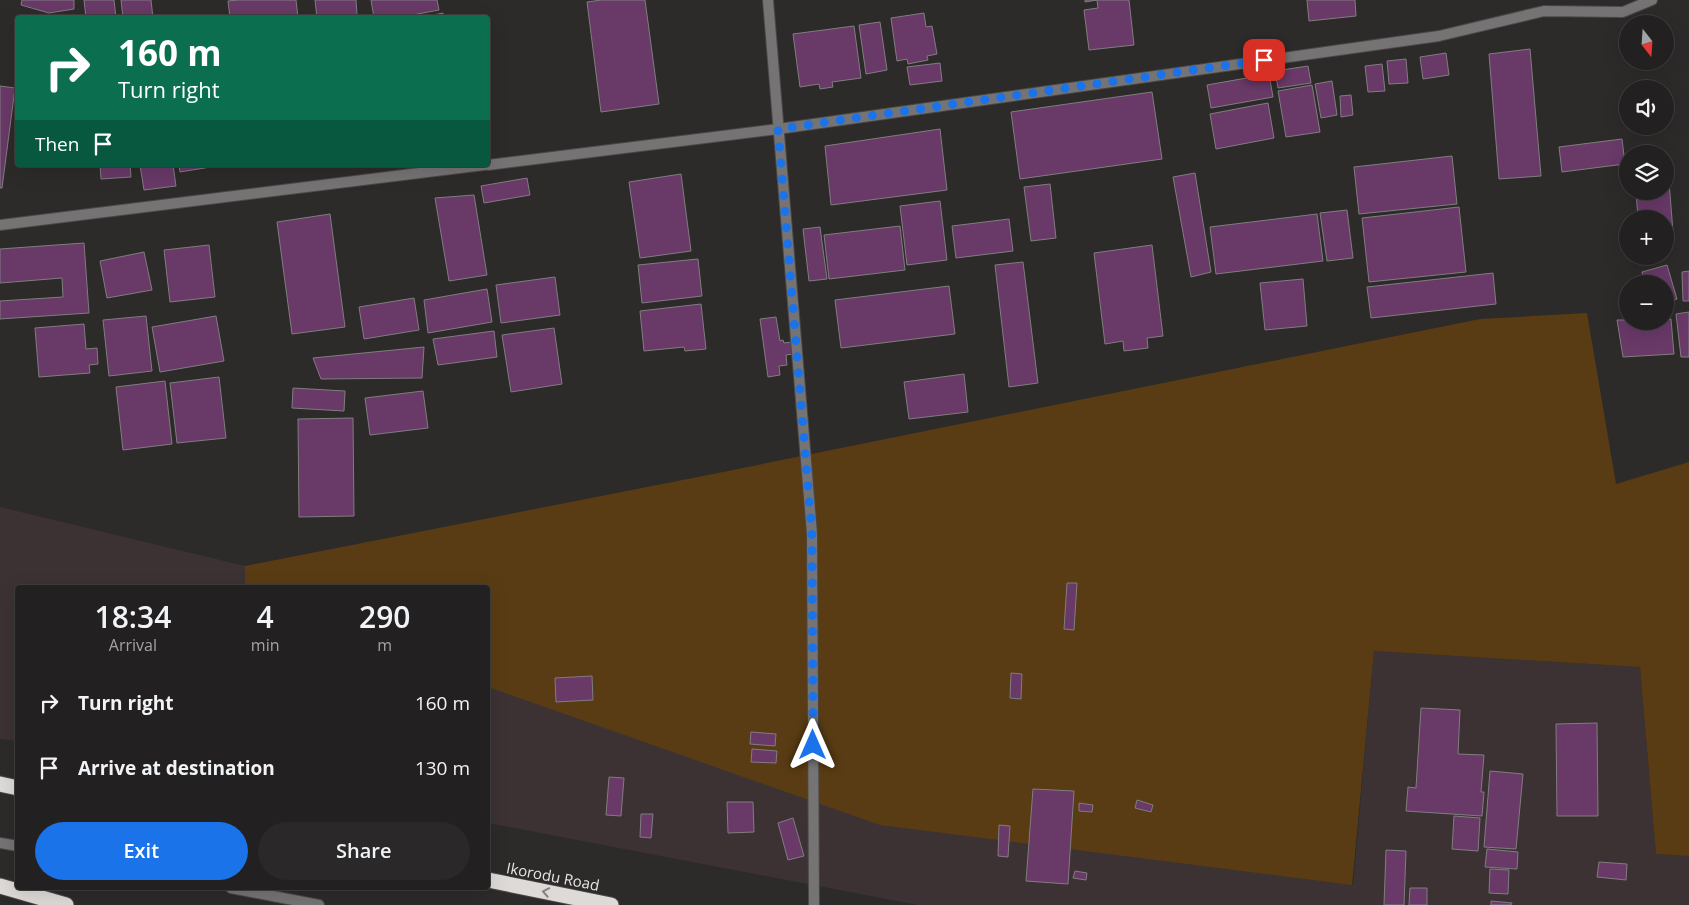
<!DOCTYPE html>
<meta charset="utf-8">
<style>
body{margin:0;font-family:"Open Sans",sans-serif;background:#2a2829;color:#f1f3f6;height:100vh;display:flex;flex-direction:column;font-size:19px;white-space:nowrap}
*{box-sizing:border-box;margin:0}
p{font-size:16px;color:#a2a3a5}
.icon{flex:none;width:28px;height:28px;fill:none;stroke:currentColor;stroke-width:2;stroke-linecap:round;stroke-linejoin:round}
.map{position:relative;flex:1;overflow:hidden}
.panel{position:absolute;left:15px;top:585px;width:475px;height:305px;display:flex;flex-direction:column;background:#222020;border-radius:5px;box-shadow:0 5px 20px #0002,0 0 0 1px #3f3e3e}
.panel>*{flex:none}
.guide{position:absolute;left:15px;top:15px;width:475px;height:152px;border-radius:5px;box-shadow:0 5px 20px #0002,0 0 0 1px #3f3e3e;background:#0b6e4f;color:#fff;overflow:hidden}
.needle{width:32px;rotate:163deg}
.controls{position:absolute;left:1619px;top:15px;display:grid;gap:10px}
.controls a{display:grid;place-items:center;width:55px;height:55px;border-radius:50%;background:#222020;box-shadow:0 5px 20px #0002,0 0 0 1px #3f3e3e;font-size:25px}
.pin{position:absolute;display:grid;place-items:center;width:42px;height:42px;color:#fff;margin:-21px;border-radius:10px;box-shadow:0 2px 8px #0006}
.me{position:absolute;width:55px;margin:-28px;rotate:0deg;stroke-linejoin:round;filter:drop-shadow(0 0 4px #0008)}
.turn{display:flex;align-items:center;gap:18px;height:105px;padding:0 20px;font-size:22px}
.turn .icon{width:65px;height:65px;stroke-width:2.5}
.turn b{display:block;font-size:35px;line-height:42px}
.then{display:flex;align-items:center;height:48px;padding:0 20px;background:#0003;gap:10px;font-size:19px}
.eta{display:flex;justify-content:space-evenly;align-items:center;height:85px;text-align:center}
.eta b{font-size:30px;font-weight:600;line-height:35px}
.action{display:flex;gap:10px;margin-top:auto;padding:10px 20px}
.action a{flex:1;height:58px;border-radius:30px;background:#1a73e8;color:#fff;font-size:20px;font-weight:600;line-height:58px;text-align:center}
.action a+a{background:#2a2829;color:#f1f3f6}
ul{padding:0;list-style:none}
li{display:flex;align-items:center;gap:15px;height:65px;padding:0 20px}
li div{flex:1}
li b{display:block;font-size:19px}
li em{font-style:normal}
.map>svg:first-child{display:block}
.built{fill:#3c3234}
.green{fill:#593c13}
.building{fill:#693968;stroke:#807d80}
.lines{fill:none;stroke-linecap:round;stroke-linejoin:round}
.lane-casing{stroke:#4b4848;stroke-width:12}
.street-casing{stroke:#4b4848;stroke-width:12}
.highway-casing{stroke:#4b4848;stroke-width:17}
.lane{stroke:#757373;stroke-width:10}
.street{stroke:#757373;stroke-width:10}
.highway{stroke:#dedad8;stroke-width:15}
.oneway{stroke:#868281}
.route{stroke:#1a73e8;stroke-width:9;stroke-dasharray:0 16.2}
.labels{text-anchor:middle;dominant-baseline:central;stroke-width:5;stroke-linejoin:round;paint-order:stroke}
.street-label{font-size:15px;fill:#e7e4e5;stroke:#2d2a2a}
</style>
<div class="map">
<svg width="1689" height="905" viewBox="0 0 1689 905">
<rect width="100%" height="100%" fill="#2d2a2a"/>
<g class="built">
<polygon points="0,507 245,566 245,587 18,588 17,741 0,739"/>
<polygon points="1374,651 1640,667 1656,854 1689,856 1689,905 918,905 488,823 488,687 1353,885"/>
</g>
<polygon class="green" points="1587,313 1616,484 1689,462 1689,856 1656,854 1640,667 1374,651 1352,885 880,825 488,687 488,588 245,588 245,566 708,475 1480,319"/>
<g class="building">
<polygon points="22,0 74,0 74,9 49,13 21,5"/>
<polygon points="84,0 114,0 116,18 86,18"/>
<polygon points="121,0 151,0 153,18 123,18"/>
<polygon points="238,0 296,0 298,18 230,18 228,1"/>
<polygon points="315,0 356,0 357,15 317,18"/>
<polygon points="371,0 437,0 439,10 396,18 374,18"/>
<polygon points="601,0 645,0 659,104 601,112 587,2"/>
<polygon points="1085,0 1129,0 1134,45 1089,50 1084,10 1098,8 1097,0 1085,2"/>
<polygon points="1307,0 1355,0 1356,16 1309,21"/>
<polygon points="443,13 444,18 418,18"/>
<polygon points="924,13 926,27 932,26 937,54 927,56 928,60 908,64 907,59 897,61 891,18"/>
<polygon points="880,22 887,70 866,74 859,25"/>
<polygon points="854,26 861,78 832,82 833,87 820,89 819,84 800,87 793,34"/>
<polygon points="1530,49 1541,176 1499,179 1489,54"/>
<polygon points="1446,53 1449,75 1423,79 1420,57"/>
<polygon points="1406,59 1408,83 1389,84 1387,61"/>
<polygon points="940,63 942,81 910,85 907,67"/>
<polygon points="1382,64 1385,91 1368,92 1365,66"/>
<polygon points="1308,66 1311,83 1278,88 1275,71"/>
<polygon points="1269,74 1273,97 1211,108 1207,85"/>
<polygon points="1332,81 1337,115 1321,118 1315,84"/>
<polygon points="1312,85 1320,132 1286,137 1278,91"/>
<polygon points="0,86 15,88 2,188 0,188"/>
<polygon points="1152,92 1162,159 1020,179 1011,112"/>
<polygon points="1351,95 1353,115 1341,117 1340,96"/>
<polygon points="1268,103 1274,138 1216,149 1210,114"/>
<polygon points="940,129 947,190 831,205 825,146"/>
<polygon points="1622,139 1625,164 1562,172 1559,147"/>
<polygon points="1452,156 1457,204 1359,214 1354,167"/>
<polygon points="100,165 130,165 131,177 101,179"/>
<polygon points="140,165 173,165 176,186 144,190"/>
<polygon points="179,165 223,165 180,172"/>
<polygon points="1668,169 1673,232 1665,233 1665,219 1638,219 1636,191 1665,191 1665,170"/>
<polygon points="1195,173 1211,272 1191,277 1173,177"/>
<polygon points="681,174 691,251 640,258 629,182"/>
<polygon points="527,178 530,195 484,203 481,186"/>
<polygon points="1050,184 1056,238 1031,241 1024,187"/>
<polygon points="474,195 487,275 449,281 435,198"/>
<polygon points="940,201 947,260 907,265 900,206"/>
<polygon points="1459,207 1466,272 1369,282 1362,218"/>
<polygon points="1347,210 1353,258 1327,261 1320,213"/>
<polygon points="330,214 345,327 292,334 277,222"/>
<polygon points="1317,214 1323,261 1216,274 1210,227"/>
<polygon points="1009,219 1013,251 956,258 952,226"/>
<polygon points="900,226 905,270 829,279 824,235"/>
<polygon points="820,227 827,279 809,281 803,229"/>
<polygon points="84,243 89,313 0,319 0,301 63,297 62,278 0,283 0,249"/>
<polygon points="209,245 215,297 170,302 164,250"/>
<polygon points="1152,245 1163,336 1147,338 1148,348 1124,351 1123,341 1105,344 1094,253"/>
<polygon points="144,252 152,290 107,298 100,261"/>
<polygon points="698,259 702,296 642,303 638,265"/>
<polygon points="1023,262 1038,383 1009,387 995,265"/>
<polygon points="1667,265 1677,299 1665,303 1665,284 1645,284 1642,272"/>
<polygon points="1689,271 1689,301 1683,301 1682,272"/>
<polygon points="1493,273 1496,304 1371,318 1367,287"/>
<polygon points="555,277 560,315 501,323 496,285"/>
<polygon points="1303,279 1307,326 1265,330 1260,283"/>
<polygon points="949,286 955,334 841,348 835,300"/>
<polygon points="487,289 492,322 428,333 424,300"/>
<polygon points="414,298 419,330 364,339 359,307"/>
<polygon points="701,304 706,349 685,351 684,347 644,351 640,311"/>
<polygon points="1689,312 1689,357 1681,357 1676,314"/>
<polygon points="146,316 152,371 109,376 103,320"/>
<polygon points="216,316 224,361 160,372 152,327"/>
<polygon points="776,317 780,341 783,340 784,343 792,342 793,354 786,355 787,365 779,366 780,375 768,377 760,319"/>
<polygon points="1665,319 1671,319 1674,354 1623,357 1617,320 1628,320 1628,321 1665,321"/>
<polygon points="84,324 86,349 97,348 98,364 89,365 90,373 39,377 35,328"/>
<polygon points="554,328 562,384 511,392 502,335"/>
<polygon points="494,331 497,357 438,365 433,339"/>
<polygon points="424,347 422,378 321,379 313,358"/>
<polygon points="964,374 968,412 909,419 904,382"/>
<polygon points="219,377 226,438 177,443 170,383"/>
<polygon points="165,381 172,444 123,450 116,387"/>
<polygon points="293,388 345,391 344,411 292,408"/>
<polygon points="423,391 428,428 370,435 365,398"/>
<polygon points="353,418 354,516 299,517 298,419"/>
<polygon points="1067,583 1077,583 1074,630 1064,629"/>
<polygon points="1011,673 1022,674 1021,699 1010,698"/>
<polygon points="592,676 593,700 556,702 555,678"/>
<polygon points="1421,708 1460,710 1458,754 1484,755 1481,792 1484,792 1482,816 1406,811 1408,787 1416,788"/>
<polygon points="1597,723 1598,816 1557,816 1556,724"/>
<polygon points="751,732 776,734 775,746 750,744"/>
<polygon points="752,749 777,751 776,763 751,762"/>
<polygon points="1490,771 1523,774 1516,849 1484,847"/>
<polygon points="609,777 624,778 621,816 606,815"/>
<polygon points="1033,789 1074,791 1068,884 1026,881"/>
<polygon points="1137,800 1153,805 1151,812 1135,808"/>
<polygon points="727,802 753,802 754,832 728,833"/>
<polygon points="1079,803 1093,805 1092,812 1079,811"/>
<polygon points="641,814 653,814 651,838 640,837"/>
<polygon points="1454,816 1480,818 1478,851 1452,849"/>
<polygon points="793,818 804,856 788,860 778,823"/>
<polygon points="999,825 1010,826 1008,857 998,856"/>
<polygon points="1487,849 1518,852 1517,869 1485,867"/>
<polygon points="1386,850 1406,851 1404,905 1384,905"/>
<polygon points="1599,862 1627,864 1626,880 1597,877"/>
<polygon points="1490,869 1509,870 1508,894 1489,893"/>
<polygon points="1075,871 1087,873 1086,880 1073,878"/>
<polygon points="1410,888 1427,888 1427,905 1409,905"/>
<polygon points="1491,901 1512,903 1511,905 1491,905"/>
</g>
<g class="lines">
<defs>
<g id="lane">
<polyline points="0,843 18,846"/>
<polyline points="231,888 319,905"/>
</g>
<g id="street">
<polyline points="768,0 812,534 814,905"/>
<polyline points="488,165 778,129 1439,36 1544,11 1623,12 1652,0"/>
<polyline points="0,225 484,165"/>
</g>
<g id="highway">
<polyline points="0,784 18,788"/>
<polyline points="488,880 611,905"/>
<polyline points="0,886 66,905"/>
</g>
</defs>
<use href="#lane" class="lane-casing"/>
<use href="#street" class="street-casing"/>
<use href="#highway" class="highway-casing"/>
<use href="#lane" class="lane"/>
<use href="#street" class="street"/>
<use href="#highway" class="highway"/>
</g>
<defs><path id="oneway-chevron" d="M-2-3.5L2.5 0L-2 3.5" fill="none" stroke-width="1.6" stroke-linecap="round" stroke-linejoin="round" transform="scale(1.25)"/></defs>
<use class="oneway" href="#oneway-chevron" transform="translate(546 892) rotate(-169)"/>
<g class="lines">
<polyline class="route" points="813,745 812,534 778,129 1264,60"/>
</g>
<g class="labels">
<g class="street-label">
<text transform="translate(553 876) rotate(11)">Ikorodu Road</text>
</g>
</g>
</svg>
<div class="controls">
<a><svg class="needle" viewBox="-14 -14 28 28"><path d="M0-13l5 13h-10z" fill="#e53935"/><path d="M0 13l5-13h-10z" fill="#a2a3a5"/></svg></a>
<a><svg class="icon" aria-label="sound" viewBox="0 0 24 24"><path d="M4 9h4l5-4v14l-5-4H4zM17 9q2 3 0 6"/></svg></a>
<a><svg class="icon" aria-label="layers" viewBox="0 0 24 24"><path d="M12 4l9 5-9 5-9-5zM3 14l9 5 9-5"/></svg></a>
<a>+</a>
<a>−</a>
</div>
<div class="pin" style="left:1264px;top:60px;background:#d93025"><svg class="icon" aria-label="arrive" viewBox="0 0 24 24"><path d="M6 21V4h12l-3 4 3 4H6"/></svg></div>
<svg class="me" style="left:813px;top:745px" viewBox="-20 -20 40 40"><path d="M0-17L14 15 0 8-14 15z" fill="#1a73e8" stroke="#fff" stroke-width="4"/></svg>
<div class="guide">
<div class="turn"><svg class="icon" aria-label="right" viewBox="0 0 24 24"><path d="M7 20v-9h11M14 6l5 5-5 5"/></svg><div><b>160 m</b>Turn right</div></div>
<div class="then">Then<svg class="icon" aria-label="arrive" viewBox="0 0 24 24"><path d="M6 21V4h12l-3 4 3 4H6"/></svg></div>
</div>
<section class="panel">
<div class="eta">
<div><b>18:34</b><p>Arrival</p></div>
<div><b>4</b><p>min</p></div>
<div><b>290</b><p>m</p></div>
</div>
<ul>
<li><svg class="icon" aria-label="right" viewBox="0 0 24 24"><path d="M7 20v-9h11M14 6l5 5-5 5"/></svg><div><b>Turn right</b></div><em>160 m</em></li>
<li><svg class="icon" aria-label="arrive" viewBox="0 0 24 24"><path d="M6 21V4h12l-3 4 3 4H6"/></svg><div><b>Arrive at destination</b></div><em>130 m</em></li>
</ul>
<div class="action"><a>Exit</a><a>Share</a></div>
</section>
</div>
